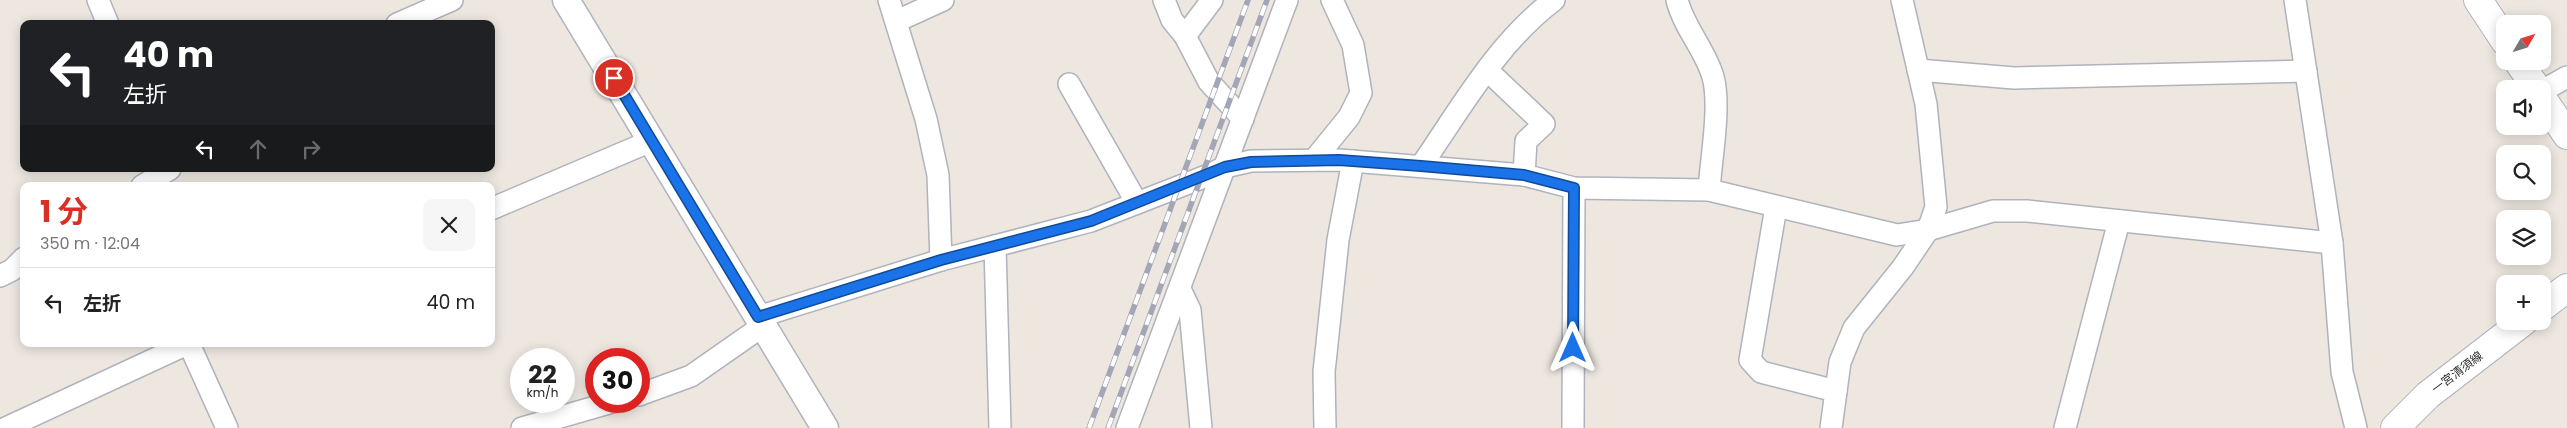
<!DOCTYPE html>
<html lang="ja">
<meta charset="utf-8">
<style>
body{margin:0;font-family:Poppins,"Noto Sans JP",sans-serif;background:#f6f6f6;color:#222;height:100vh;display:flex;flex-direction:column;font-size:19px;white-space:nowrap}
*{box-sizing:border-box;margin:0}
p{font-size:16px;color:#767676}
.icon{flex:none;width:28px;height:28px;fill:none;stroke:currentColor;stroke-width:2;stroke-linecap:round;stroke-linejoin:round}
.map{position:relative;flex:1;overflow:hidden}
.details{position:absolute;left:20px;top:182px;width:475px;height:165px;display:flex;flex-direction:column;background:#fff;border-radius:10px;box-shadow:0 2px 12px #0003}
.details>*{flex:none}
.hud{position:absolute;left:20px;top:20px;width:475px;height:152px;border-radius:10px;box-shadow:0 2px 12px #0003;background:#202124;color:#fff;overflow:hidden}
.needle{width:32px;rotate:51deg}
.buttons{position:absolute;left:2496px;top:15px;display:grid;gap:10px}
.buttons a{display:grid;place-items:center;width:55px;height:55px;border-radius:10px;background:#fff;box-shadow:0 2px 12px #0003;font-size:25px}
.speed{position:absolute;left:510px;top:348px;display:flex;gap:10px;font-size:25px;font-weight:700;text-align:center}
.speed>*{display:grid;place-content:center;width:65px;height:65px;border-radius:50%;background:#fff;box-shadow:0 2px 12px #0003;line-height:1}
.speed small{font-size:12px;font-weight:400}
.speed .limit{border:8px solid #d22;background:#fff;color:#111}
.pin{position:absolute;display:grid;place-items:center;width:42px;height:42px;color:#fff;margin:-21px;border:2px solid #fff;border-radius:50%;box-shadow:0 1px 5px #0007}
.me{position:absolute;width:55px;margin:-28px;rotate:0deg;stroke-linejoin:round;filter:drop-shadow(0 0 4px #0008)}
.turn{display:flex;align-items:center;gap:18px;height:105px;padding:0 20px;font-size:22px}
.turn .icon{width:65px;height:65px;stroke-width:2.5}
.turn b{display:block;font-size:35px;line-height:42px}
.lanes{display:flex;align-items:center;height:48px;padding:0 20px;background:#0003;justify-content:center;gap:25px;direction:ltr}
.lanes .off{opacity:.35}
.round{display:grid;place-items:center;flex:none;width:52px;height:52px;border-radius:10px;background:#f6f6f6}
.summary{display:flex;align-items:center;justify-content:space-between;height:85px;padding:0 20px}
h1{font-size:30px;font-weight:700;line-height:38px;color:#d93025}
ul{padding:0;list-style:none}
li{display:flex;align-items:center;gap:15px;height:70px;padding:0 20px;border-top:1px solid #e0e0e0}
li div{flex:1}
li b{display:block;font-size:19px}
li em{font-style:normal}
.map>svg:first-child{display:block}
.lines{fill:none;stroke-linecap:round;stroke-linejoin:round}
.minor-casing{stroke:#b0b3bc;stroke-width:24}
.tertiary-casing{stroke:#b0b3bc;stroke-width:29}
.secondary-casing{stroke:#b0b3bc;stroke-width:30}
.minor{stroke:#fff;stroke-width:21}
.tertiary{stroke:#fff;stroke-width:26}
.secondary{stroke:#fff;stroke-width:28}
.rail-casing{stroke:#a2a6b6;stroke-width:5.5}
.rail{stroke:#fff;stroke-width:4;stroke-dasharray:11;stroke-linecap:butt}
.route-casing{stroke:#114b97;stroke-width:12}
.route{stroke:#1a73e8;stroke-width:9}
.labels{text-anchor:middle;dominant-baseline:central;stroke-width:4;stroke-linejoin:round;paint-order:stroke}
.street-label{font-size:12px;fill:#2c2c2c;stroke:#fff}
</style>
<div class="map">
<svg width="2567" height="428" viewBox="0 0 2567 428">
<rect width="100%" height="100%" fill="#ede7e0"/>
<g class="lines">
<defs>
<g id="minor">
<polyline points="98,0 108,24"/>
<polyline points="889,0 926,119 938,175 941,260"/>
<polyline points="1164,0 1172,20 1185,36 1209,82 1243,119"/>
<path d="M 1677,0 C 1684,28 1706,51 1713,77 C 1721,105 1711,159 1709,190"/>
<polyline points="2295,0 2332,243 2342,372 2356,428"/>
<polyline points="897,21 943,0"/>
<polyline points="397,24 452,0"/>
<polyline points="1185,36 1212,0"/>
<polyline points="1487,70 1544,124 1526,141 1524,175"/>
<polyline points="1918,70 2014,78 2306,71"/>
<polyline points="1069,84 1137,203"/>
<polyline points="2542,91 2567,77"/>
<polyline points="1314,160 1349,117 1361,93 1353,45 1332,0"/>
<path d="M 1421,166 C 1461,108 1497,43 1554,0"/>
<polyline points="142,186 170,169"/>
<polyline points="1776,207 1750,360 1761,372 1836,391"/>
<polyline points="491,209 651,141"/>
<polyline points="995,246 1000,428"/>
<polyline points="0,276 12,270 24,258"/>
<polyline points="1180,289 1190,310 1201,428"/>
<polyline points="758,317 941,260 1091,221 1209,175 1225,167 1251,161 1339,160 1524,175 1574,188 1709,190 1897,235 1928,230 1993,211 2027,211 2332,243"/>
<polyline points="189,344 227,428"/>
<polyline points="639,395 691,376 764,325"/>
<polyline points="6,428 187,344"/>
<polyline points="522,428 616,401"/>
<polyline points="1127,428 1287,0"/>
<polyline points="1325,428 1324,372 1338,240 1353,161"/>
<polyline points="1573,428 1574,188"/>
<polyline points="1831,428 1840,362 1854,328 1903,267 1928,230 1936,207 1926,104 1902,0"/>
<polyline points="2065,428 2119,221"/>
</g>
<polyline id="tertiary" points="566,0 825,428"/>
<g id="secondary">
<polyline points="2478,0 2505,41"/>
<polyline points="2518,61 2537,89"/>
<polyline points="2542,98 2567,135"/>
<polyline points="2542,307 2567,288"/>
<polyline points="2395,428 2428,395 2524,321"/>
</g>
</defs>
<use href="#minor" class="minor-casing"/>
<use href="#tertiary" class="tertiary-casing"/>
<use href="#secondary" class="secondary-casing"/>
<use href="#minor" class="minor"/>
<use href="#tertiary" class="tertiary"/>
<use href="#secondary" class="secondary"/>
<defs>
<g id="rail">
<polyline points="1089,428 1248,0"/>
<polyline points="1108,428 1267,0"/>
</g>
</defs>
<use href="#rail" class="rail-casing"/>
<use href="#rail" class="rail"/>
</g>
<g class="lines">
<defs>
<polyline id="route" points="614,78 758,317 941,260 1091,221 1225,167 1251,162 1339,160 1421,166 1524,175 1574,188 1573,348"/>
</defs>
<use href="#route" class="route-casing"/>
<use href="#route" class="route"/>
</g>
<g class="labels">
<g class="street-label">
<text transform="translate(2457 372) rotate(-37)">一宮清須線</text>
</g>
</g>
</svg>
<div class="buttons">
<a><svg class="needle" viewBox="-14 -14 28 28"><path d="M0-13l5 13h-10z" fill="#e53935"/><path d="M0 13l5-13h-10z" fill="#767676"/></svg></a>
<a><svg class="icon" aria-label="sound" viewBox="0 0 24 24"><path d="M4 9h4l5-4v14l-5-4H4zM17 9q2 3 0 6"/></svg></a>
<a><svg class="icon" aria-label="search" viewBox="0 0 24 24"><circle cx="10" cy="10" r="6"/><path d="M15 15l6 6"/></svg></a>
<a><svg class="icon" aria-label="layers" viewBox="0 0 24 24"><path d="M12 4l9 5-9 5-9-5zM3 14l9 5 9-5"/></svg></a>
<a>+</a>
</div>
<div class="speed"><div>22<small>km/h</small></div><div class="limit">30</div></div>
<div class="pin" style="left:614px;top:78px;background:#d93025"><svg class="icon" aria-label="arrive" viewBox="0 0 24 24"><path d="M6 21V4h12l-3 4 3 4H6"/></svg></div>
<svg class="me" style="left:1573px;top:348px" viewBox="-20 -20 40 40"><path d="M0-17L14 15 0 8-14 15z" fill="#1a73e8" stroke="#fff" stroke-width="4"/></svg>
<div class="hud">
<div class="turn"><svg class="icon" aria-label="left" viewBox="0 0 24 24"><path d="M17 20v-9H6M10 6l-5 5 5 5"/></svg><div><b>40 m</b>左折</div></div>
<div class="lanes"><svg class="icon" aria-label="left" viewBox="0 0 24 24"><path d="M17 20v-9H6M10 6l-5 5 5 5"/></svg><svg class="icon off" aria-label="ahead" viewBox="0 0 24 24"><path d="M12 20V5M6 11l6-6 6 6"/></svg><svg class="icon off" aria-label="right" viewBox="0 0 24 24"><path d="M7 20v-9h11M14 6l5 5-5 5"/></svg></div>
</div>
<section class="details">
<div class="summary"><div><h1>1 分</h1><p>350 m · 12:04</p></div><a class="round"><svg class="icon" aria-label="close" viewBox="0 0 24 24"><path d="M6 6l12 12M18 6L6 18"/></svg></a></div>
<ul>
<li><svg class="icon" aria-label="left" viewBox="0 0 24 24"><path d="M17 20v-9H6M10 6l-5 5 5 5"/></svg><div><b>左折</b></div><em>40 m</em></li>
</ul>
</section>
</div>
